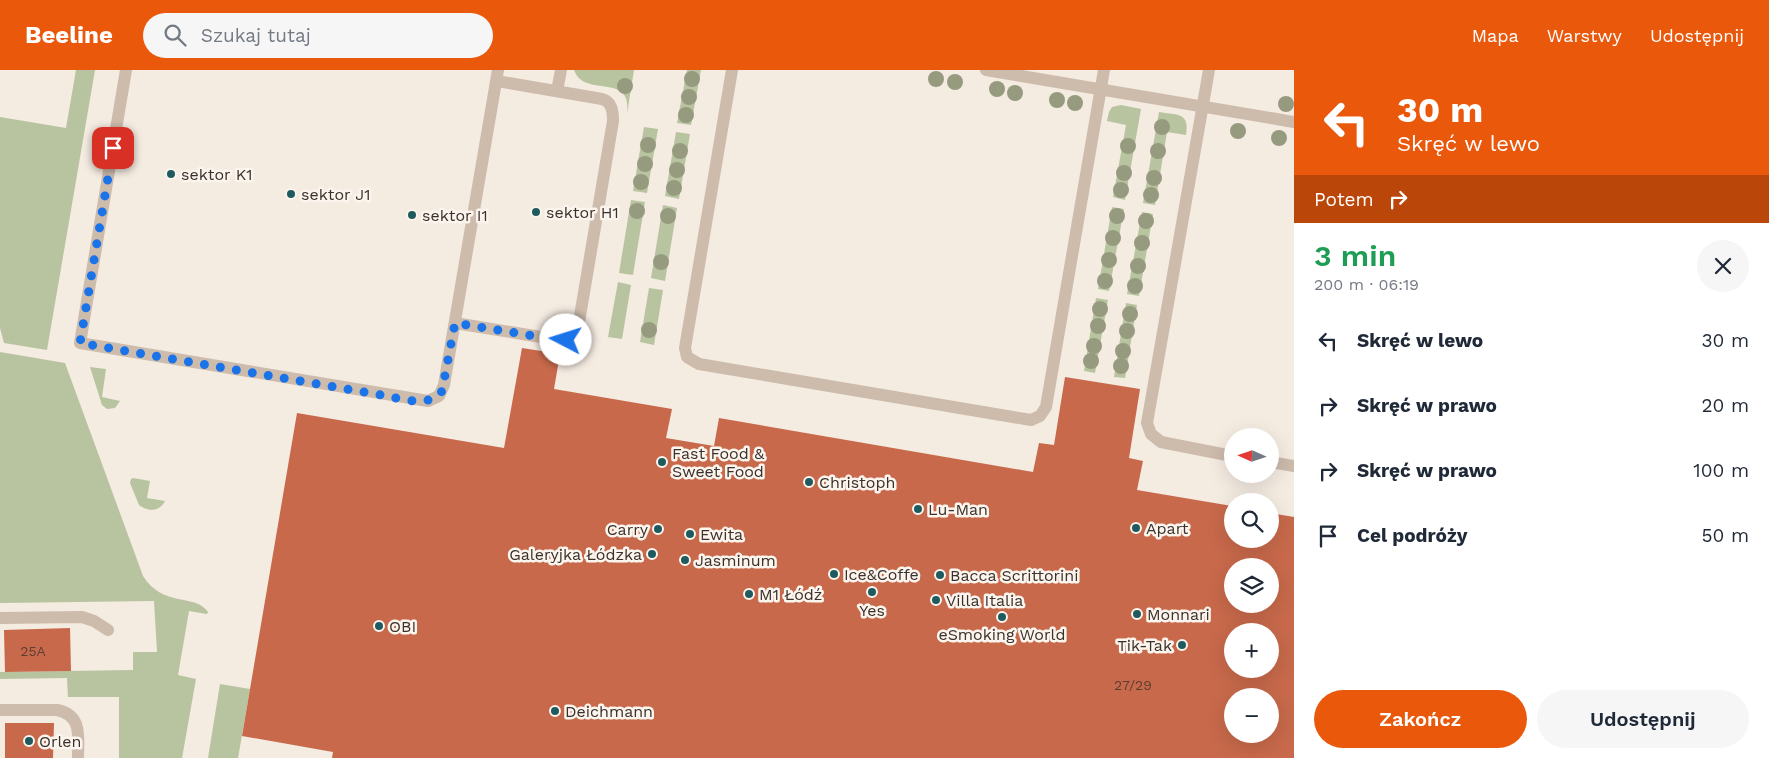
<!DOCTYPE html>
<html lang="pl">
<meta charset="utf-8">
<style>
body{margin:0;font-family:"Work Sans",sans-serif;background:#f6f6f7;color:#1f2937;height:100vh;display:flex;flex-direction:column;font-size:19px;white-space:nowrap}
*{box-sizing:border-box;margin:0}
p{font-size:16px;color:#747a83}
.icon{flex:none;width:28px;height:28px;fill:none;stroke:currentColor;stroke-width:2;stroke-linecap:round;stroke-linejoin:round}
.map{position:relative;flex:1;overflow:hidden}
.details{display:flex;flex-direction:column;background:#fff;width:475px}
.details>*{flex:none}
.guide{background:#ea580c;color:#fff;overflow:hidden}
.needle{width:32px;rotate:273deg}
.fabs{position:absolute;left:1224px;top:358px;display:grid;gap:10px}
.fabs a{display:grid;place-items:center;width:55px;height:55px;border-radius:50%;background:#fff;box-shadow:0 5px 20px #0002;font-size:25px}
.pin{position:absolute;display:grid;place-items:center;width:42px;height:42px;color:#fff;margin:-21px;border-radius:10px;box-shadow:0 2px 8px #0006}
.me{position:absolute;width:55px;margin:-28px;rotate:275deg;stroke-linejoin:round;filter:drop-shadow(0 0 4px #0008)}
.turn{display:flex;align-items:center;gap:18px;height:105px;padding:0 20px;font-size:22px}
.turn .icon{width:65px;height:65px;stroke-width:2.5}
.turn b{display:block;font-size:35px;line-height:42px}
.then{display:flex;align-items:center;height:48px;padding:0 20px;background:#0003;gap:10px;font-size:19px}
.round{display:grid;place-items:center;flex:none;width:52px;height:52px;border-radius:26px;background:#f6f6f7}
.head{display:flex;align-items:center;justify-content:space-between;height:85px;padding:0 20px}
h1{font-size:30px;font-weight:600;line-height:38px;color:#1e9e55}
.action{display:flex;gap:10px;margin-top:auto;padding:10px 20px}
.action a{flex:1;height:58px;border-radius:30px;background:#ea580c;color:#fff;font-size:20px;font-weight:600;line-height:58px;text-align:center}
.action a+a{background:#f6f6f7;color:#1f2937}
ul{padding:0;list-style:none}
li{display:flex;align-items:center;gap:15px;height:65px;padding:0 20px}
li div{flex:1}
li b{display:block;font-size:19px}
li em{font-style:normal}
header{display:flex;align-items:center;gap:30px;box-sizing:border-box;height:70px;padding:0 25px;background:#ea580c;color:#fff}
header strong{font-size:24px}
nav{display:flex;gap:28px;margin-inline-start:auto;font-size:18px}
.search{width:350px;height:45px;background:#f6f6f7;display:flex;align-items:center;gap:12px;box-sizing:border-box;padding:0 18px;border-radius:28px;color:#747a83;font-size:19px}
main{display:flex;flex:1;min-height:0}
.map>svg:first-child{display:block}
.green{fill:#b8c4a0}
.building{fill:#c8694b;fill-rule:evenodd}
.lines{fill:none;stroke-linecap:round;stroke-linejoin:round}
.service{stroke:#cdbbac;stroke-width:12}
.tree{fill:#969b7f}
.route{stroke:#1a73e8;stroke-width:9;stroke-dasharray:0 16.2}
.poi-dot{fill:#1f5a5e;stroke:#fbf5ee;stroke-width:2}
.labels{text-anchor:middle;dominant-baseline:central;stroke-width:5;stroke-linejoin:round;paint-order:stroke}
.number-label{font-size:14px;fill:#5e3e33}
.poi-label{font-size:16px;fill:#3b302b;stroke:#fbf5ee;text-anchor:start}
</style>
<header>
<strong>Beeline</strong>
<div class="search"><svg class="icon" aria-label="search" viewBox="0 0 24 24"><circle cx="10" cy="10" r="6"/><path d="M15 15l6 6"/></svg>Szukaj tutaj</div>
<nav><a>Mapa</a><a>Warstwy</a><a>Udostępnij</a></nav>
</header>
<main>
<div class="map">
<svg width="1294" height="688" viewBox="0 0 1294 688">
<rect width="100%" height="100%" fill="#f4ebe1"/>
<g class="green">
<polygon points="76,0 95,0 47,280 4,273 0,258 0,47 66,58"/>
<path d="M 574,0 L 634,0 L 627,44 C 633,1 584,29 574,0 Z"/>
<polygon points="687,0 701,0 691,55 677,53"/>
<polygon points="1121,35 1141,39 1125,130 1113,127 1126,55 1107,51 1109,42 1112,37"/>
<path d="M 1159,42 C 1177,45 1190,42 1186,65 L 1167,62 L 1155,135 L 1143,133 Z"/>
<polygon points="644,57 658,59 647,123 633,121"/>
<polygon points="676,62 690,64 679,129 665,126"/>
<polygon points="631,130 645,132 633,205 619,203"/>
<polygon points="663,135 677,138 665,211 651,208"/>
<polygon points="1112,137 1124,139 1109,221 1098,219"/>
<polygon points="1142,142 1153,144 1139,226 1127,224"/>
<polygon points="618,212 631,215 622,269 608,267"/>
<polygon points="649,218 663,220 654,275 640,272"/>
<polygon points="1096,228 1108,230 1095,303 1084,301"/>
<polygon points="1126,233 1137,235 1125,308 1114,307"/>
<path d="M 0,282 L 65,293 L 143,506 C 163,538 195,523 208,542 L 207,544 L 189,541 L 178,605 L 196,609 L 182,688 L 119,688 L 119,627 L 68,627 L 67,608 L 0,609 L 0,602 L 133,600 L 133,582 L 157,582 L 154,531 L 0,533 Z"/>
<polygon points="90,297 106,299 102,327 120,331 115,338 107,339 102,335"/>
<path d="M 133,408 L 150,411 L 147,428 L 165,431 C 159,442 148,442 139,435 L 130,413 L 131,409 Z"/>
<polygon points="220,614 250,619 238,688 208,688"/>
</g>
<g class="building">
<path d="M 522,278 L 560,284 L 554,319 L 672,339 L 666,368 L 714,376 L 719,348 L 1033,402 L 1039,373 L 1054,375 L 1065,307 L 1140,319 L 1129,388 L 1143,391 L 1137,420 L 1232,436 L 1232,469 L 1270,469 L 1270,443 L 1294,447 L 1294,688 L 332,688 L 333,682 L 242,666 L 297,343 L 504,378 ZM 1232,496 L 1270,496 L 1270,534 L 1232,534 ZM 1232,561 L 1270,561 L 1270,599 L 1232,599 ZM 1232,626 L 1270,626 L 1270,664 L 1232,664 Z"/>
<polygon points="70,558 71,601 5,602 4,560"/>
<polygon points="5,653 54,653 53,688 5,688"/>
</g>
<g class="lines">
<g class="service">
<polyline points="126,0 80,273 428,331 439,326 444,315 498,0"/>
<polyline points="732,0 685,278 687,287 699,294 1031,350 1040,346 1046,337 1104,0"/>
<polyline points="986,0 1294,52"/>
<polyline points="1209,0 1147,353 1151,364 1161,372 1232,386"/>
<polyline points="557,21 561,0"/>
<path d="M 455,253 L 559,270 C 571,269 575,263 579,252 L 613,51 C 613,41 612,32 602,29 L 497,11"/>
<polyline points="1270,392 1294,396"/>
<polyline points="0,548 82,547 94,551 108,560"/>
<path d="M 0,640 L 57,640 C 83,645 78,668 78,688"/>
</g>
</g>
<g class="tree">
<circle cx="692" cy="9" r="8"/>
<circle cx="936" cy="9" r="8"/>
<circle cx="955" cy="12" r="8"/>
<circle cx="625" cy="16" r="8"/>
<circle cx="997" cy="19" r="8"/>
<circle cx="1015" cy="23" r="8"/>
<circle cx="689" cy="27" r="8"/>
<circle cx="1057" cy="30" r="8"/>
<circle cx="1075" cy="33" r="8"/>
<circle cx="1286" cy="34" r="8"/>
<circle cx="686" cy="45" r="8"/>
<circle cx="1162" cy="57" r="8"/>
<circle cx="1238" cy="61" r="8"/>
<circle cx="1279" cy="68" r="8"/>
<circle cx="648" cy="75" r="8"/>
<circle cx="1128" cy="76" r="8"/>
<circle cx="680" cy="81" r="8"/>
<circle cx="1158" cy="81" r="8"/>
<circle cx="645" cy="94" r="8"/>
<circle cx="677" cy="100" r="8"/>
<circle cx="1124" cy="103" r="8"/>
<circle cx="1154" cy="108" r="8"/>
<circle cx="641" cy="112" r="8"/>
<circle cx="674" cy="118" r="8"/>
<circle cx="1121" cy="120" r="8"/>
<circle cx="1151" cy="125" r="8"/>
<circle cx="637" cy="141" r="8"/>
<circle cx="668" cy="146" r="8"/>
<circle cx="1117" cy="146" r="8"/>
<circle cx="1146" cy="151" r="8"/>
<circle cx="1113" cy="168" r="8"/>
<circle cx="1142" cy="173" r="8"/>
<circle cx="1109" cy="190" r="8"/>
<circle cx="661" cy="192" r="8"/>
<circle cx="1138" cy="196" r="8"/>
<circle cx="1105" cy="211" r="8"/>
<circle cx="1135" cy="216" r="8"/>
<circle cx="1100" cy="239" r="8"/>
<circle cx="1130" cy="244" r="8"/>
<circle cx="1098" cy="256" r="8"/>
<circle cx="649" cy="260" r="8"/>
<circle cx="1127" cy="261" r="8"/>
<circle cx="1094" cy="276" r="8"/>
<circle cx="1123" cy="281" r="8"/>
<circle cx="1091" cy="291" r="8"/>
<circle cx="1121" cy="296" r="8"/>
</g>
<g class="lines">
<path class="route" d="M 113,78 L 80,273 L 381,325 C 400,328 429,339 442,321 L 455,253 L 559,270 L 566,270"/>
</g>
<g class="poi-dot">
<circle cx="171" cy="104" r="5"/>
<circle cx="291" cy="124" r="5"/>
<circle cx="536" cy="142" r="5"/>
<circle cx="412" cy="145" r="5"/>
<circle cx="662" cy="392" r="5"/>
<circle cx="809" cy="412" r="5"/>
<circle cx="918" cy="439" r="5"/>
<circle cx="1136" cy="458" r="5"/>
<circle cx="658" cy="459" r="5"/>
<circle cx="690" cy="464" r="5"/>
<circle cx="652" cy="484" r="5"/>
<circle cx="685" cy="490" r="5"/>
<circle cx="834" cy="504" r="5"/>
<circle cx="940" cy="505" r="5"/>
<circle cx="872" cy="522" r="5"/>
<circle cx="749" cy="524" r="5"/>
<circle cx="936" cy="530" r="5"/>
<circle cx="1137" cy="544" r="5"/>
<circle cx="1002" cy="547" r="5"/>
<circle cx="379" cy="556" r="5"/>
<circle cx="1182" cy="575" r="5"/>
<circle cx="555" cy="641" r="5"/>
<circle cx="29" cy="671" r="5"/>
</g>
<g class="labels">
<g class="number-label">
<text x="33" y="581">25A</text>
<text x="1133" y="615">27/29</text>
</g>
<g class="poi-label">
<text x="181" y="104">sektor K1</text>
<text x="301" y="124">sektor J1</text>
<text x="546" y="142">sektor H1</text>
<text x="422" y="145">sektor I1</text>
<text x="672" y="383">Fast Food &amp;<tspan x="672" dy="18">Sweet Food</tspan></text>
<text x="819" y="412">Christoph</text>
<text x="928" y="439">Lu-Man</text>
<text x="1146" y="458">Apart</text>
<text x="648" y="459" text-anchor="end">Carry</text>
<text x="700" y="464">Ewita</text>
<text x="642" y="484" text-anchor="end">Galeryjka Łódzka</text>
<text x="695" y="490">Jasminum</text>
<text x="844" y="504">Ice&amp;Coffe</text>
<text x="950" y="505">Bacca Scrittorini</text>
<text x="759" y="524">M1 Łódź</text>
<text x="946" y="530">Villa Italia</text>
<text x="872" y="540" text-anchor="middle">Yes</text>
<text x="1147" y="544">Monnari</text>
<text x="389" y="556">OBI</text>
<text x="1002" y="564" text-anchor="middle">eSmoking World</text>
<text x="1172" y="575" text-anchor="end">Tik-Tak</text>
<text x="565" y="641">Deichmann</text>
<text x="39" y="671">Orlen</text>
</g>
</g>
</svg>
<div class="fabs">
<a><svg class="needle" viewBox="-14 -14 28 28"><path d="M0-13l5 13h-10z" fill="#e53935"/><path d="M0 13l5-13h-10z" fill="#747a83"/></svg></a>
<a><svg class="icon" aria-label="search" viewBox="0 0 24 24"><circle cx="10" cy="10" r="6"/><path d="M15 15l6 6"/></svg></a>
<a><svg class="icon" aria-label="layers" viewBox="0 0 24 24"><path d="M12 4l9 5-9 5-9-5zM3 14l9 5 9-5"/></svg></a>
<a>+</a>
<a>−</a>
</div>
<div class="pin" style="left:113px;top:78px;background:#d93025"><svg class="icon" aria-label="arrive" viewBox="0 0 24 24"><path d="M6 21V4h12l-3 4 3 4H6"/></svg></div>
<svg class="me" style="left:566px;top:270px" viewBox="-20 -20 40 40"><circle r="19" fill="#fff"/><path d="M0-13L10 11 0 6-10 11z" fill="#1a73e8"/></svg>
</div>
<section class="details">
<div class="guide">
<div class="turn"><svg class="icon" aria-label="left" viewBox="0 0 24 24"><path d="M17 20v-9H6M10 6l-5 5 5 5"/></svg><div><b>30 m</b>Skręć w lewo</div></div>
<div class="then">Potem<svg class="icon" aria-label="right" viewBox="0 0 24 24"><path d="M7 20v-9h11M14 6l5 5-5 5"/></svg></div>
</div>
<div class="head"><div><h1>3 min</h1><p>200 m · 06:19</p></div><a class="round"><svg class="icon" aria-label="close" viewBox="0 0 24 24"><path d="M6 6l12 12M18 6L6 18"/></svg></a></div>
<ul>
<li><svg class="icon" aria-label="left" viewBox="0 0 24 24"><path d="M17 20v-9H6M10 6l-5 5 5 5"/></svg><div><b>Skręć w lewo</b></div><em>30 m</em></li>
<li><svg class="icon" aria-label="right" viewBox="0 0 24 24"><path d="M7 20v-9h11M14 6l5 5-5 5"/></svg><div><b>Skręć w prawo</b></div><em>20 m</em></li>
<li><svg class="icon" aria-label="right" viewBox="0 0 24 24"><path d="M7 20v-9h11M14 6l5 5-5 5"/></svg><div><b>Skręć w prawo</b></div><em>100 m</em></li>
<li><svg class="icon" aria-label="arrive" viewBox="0 0 24 24"><path d="M6 21V4h12l-3 4 3 4H6"/></svg><div><b>Cel podróży</b></div><em>50 m</em></li>
</ul>
<div class="action"><a>Zakończ</a><a>Udostępnij</a></div>
</section>
</main>
